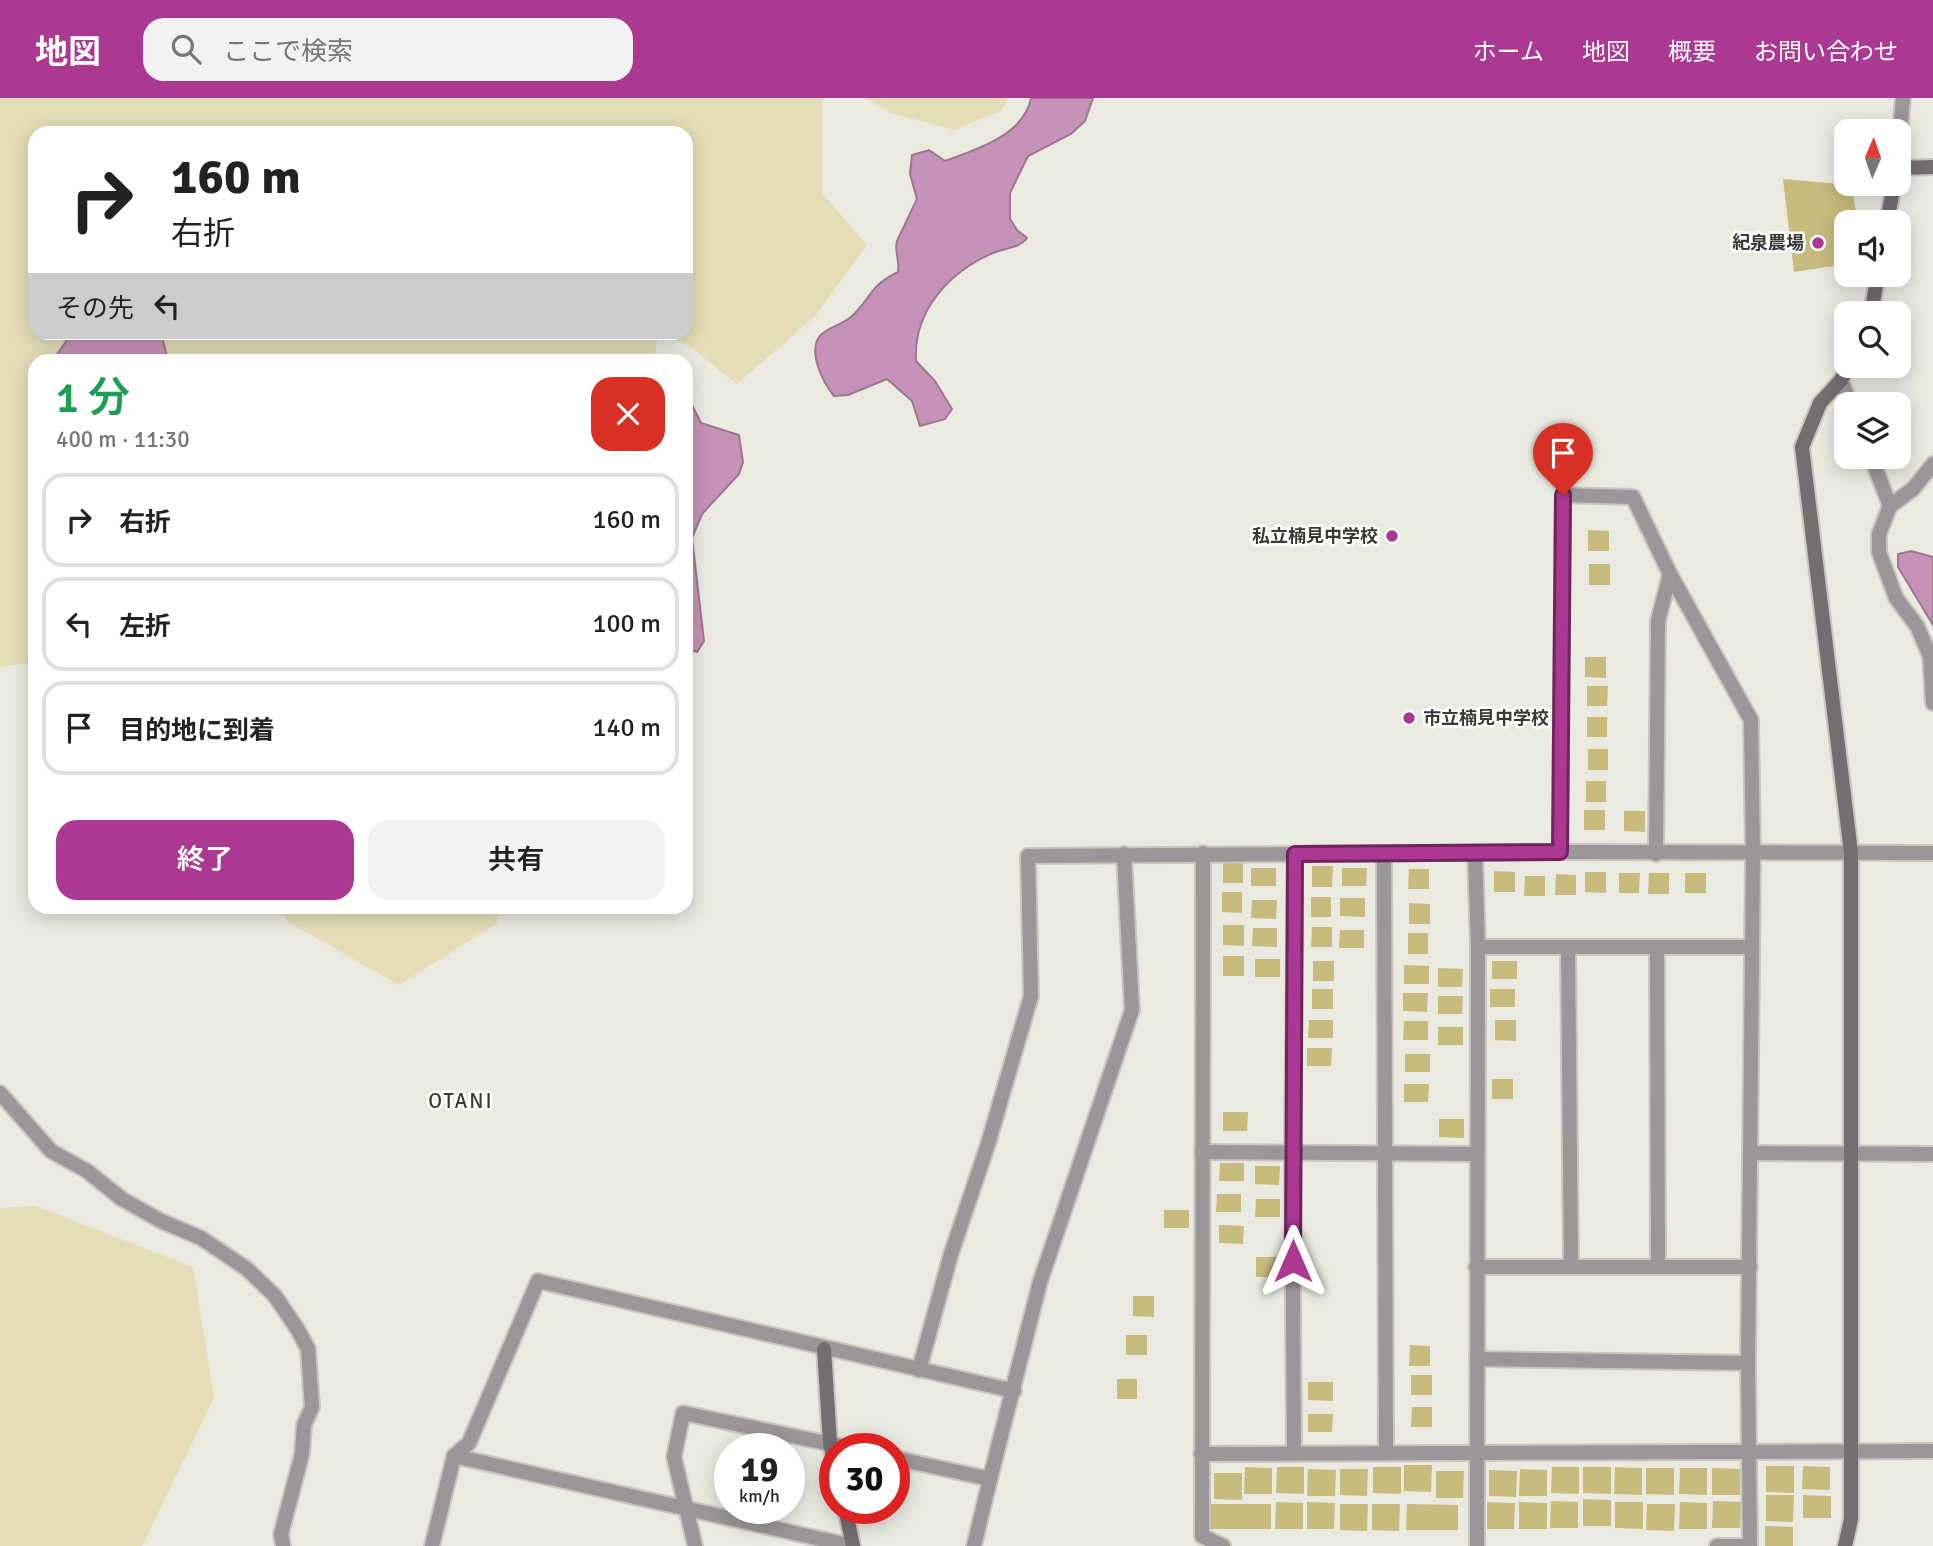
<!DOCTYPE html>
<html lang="ja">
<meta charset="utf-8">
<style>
body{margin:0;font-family:Signika,"Noto Sans JP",sans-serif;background:#f2f2f2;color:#222;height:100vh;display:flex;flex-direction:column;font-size:26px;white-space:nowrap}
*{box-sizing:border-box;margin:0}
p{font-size:23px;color:#767676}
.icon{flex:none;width:38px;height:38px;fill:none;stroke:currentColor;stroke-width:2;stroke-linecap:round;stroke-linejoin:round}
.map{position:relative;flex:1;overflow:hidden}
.sheet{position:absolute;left:28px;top:256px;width:665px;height:560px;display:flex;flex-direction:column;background:#fff;border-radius:21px;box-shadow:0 4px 18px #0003}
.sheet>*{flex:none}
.hud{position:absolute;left:28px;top:28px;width:665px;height:214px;border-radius:21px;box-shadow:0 4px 18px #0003;background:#fff;color:#222;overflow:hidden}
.needle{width:46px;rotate:2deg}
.controls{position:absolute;left:1834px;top:21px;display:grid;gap:14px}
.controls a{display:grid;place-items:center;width:77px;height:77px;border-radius:14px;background:#fff;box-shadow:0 4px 18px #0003;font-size:35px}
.speed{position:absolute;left:714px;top:1335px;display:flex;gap:14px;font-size:35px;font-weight:700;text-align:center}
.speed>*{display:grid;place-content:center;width:91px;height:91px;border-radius:50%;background:#fff;box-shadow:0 4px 18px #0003;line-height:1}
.speed small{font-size:18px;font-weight:400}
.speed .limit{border:10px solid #d22;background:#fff;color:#111}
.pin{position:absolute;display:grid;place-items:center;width:60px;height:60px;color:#fff;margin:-72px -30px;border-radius:50% 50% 50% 0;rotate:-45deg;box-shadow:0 0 7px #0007}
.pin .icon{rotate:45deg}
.me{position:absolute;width:77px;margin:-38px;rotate:0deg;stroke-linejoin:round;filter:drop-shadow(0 0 5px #0008)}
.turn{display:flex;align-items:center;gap:24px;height:147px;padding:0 28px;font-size:32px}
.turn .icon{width:91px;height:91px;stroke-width:2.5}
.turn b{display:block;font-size:49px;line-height:60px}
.then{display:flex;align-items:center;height:66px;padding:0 28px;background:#0003;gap:14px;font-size:26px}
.round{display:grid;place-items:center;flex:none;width:74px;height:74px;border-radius:21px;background:#f2f2f2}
.head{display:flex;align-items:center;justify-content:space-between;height:119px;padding:0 28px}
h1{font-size:42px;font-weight:600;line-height:52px;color:#1e9e55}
.cta{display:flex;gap:14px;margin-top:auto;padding:14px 28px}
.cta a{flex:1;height:80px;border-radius:21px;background:#ab3891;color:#fff;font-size:28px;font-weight:600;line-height:80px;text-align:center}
.cta a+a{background:#f2f2f2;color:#222}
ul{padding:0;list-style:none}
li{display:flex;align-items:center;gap:21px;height:94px;margin:0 14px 10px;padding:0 14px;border:4px solid #e0e0e0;border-radius:21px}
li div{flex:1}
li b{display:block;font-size:26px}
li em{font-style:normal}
header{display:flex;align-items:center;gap:42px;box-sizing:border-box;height:98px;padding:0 35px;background:#ab3891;color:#fff}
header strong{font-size:33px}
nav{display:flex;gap:38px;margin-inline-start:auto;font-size:24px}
.search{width:490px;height:63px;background:#f2f2f2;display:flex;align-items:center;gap:18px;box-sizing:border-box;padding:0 24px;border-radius:21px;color:#767676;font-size:26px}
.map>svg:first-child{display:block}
.green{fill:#e4ddb6}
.water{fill:#c792b7;stroke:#9c7790;stroke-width:2}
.building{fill:#c7bc7e}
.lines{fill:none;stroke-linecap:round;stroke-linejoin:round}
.street-casing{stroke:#c7c7bf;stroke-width:18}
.secondary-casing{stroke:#c7c7bf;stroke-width:18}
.street{stroke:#9a9699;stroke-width:14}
.secondary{stroke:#746e72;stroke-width:14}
.route-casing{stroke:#6f245e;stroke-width:18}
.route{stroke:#ab3891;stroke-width:12}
.poi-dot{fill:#ab3891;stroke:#fff;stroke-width:2.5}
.labels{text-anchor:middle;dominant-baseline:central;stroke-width:5;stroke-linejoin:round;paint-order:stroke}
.poi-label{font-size:18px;font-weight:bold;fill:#393935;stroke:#fff;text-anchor:end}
.quarter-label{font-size:21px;letter-spacing:2px;fill:#393935;stroke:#fff}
</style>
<header>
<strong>地図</strong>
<div class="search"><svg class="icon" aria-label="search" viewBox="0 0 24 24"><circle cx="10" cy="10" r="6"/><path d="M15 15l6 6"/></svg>ここで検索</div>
<nav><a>ホーム</a><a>地図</a><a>概要</a><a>お問い合わせ</a></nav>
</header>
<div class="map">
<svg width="1933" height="1448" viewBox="0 0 1933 1448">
<rect width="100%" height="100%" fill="#ebeae1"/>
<g class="green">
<polygon points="0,0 822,0 822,95 867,147 815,218 737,286 689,248 658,235 654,262 168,262 161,235 686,234 686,35 35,35 35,234 72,235 53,262 35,262 35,564 0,569"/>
<polygon points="865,0 1008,0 1002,12 955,32 894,16"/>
<polygon points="279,809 502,809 496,826 399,887 288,824"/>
<polygon points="36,1108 193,1169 214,1300 142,1448 0,1448 0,1110"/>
</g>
<g class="water">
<path d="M 1031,0 L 1093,0 L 1085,23 L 1071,36 L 1028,58 L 1010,95 L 1010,121 L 1017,132 L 1027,140 C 1020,150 1005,150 993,155 C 949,174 913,213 916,263 L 935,283 L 952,311 L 945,321 L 920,328 L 912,303 L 887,281 L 848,297 L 834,298 C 824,286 807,254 820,238 C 827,229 843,227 852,218 C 872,199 869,188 898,174 C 900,161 894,154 897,143 L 917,101 L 910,76 L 912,57 L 929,52 L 945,63 C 976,52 1024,37 1031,0 Z"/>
<polygon points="72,235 161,235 168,262 53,262"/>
<polygon points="686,295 701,325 739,337 743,364 739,376 702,416 692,440 704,543 697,554 686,550"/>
<polygon points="1911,453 1933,459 1933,527 1898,469 1898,456"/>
</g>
<g class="building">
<polygon points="1783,81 1852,87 1857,124 1846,124 1846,166 1794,174"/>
<polygon points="1588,432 1609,433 1609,453 1588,453"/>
<rect x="1589" y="466" width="21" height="21"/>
<polygon points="1585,559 1606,559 1606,580 1585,579"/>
<polygon points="1587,588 1608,588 1607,608 1587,608"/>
<rect x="1587" y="619" width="20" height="20"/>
<rect x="1588" y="651" width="20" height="21"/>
<rect x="1586" y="683" width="20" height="21"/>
<rect x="1584" y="712" width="21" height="20"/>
<polygon points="1624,713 1645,713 1645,734 1624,733"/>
<rect x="1223" y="765" width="20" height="20"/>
<polygon points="1312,768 1333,768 1332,789 1312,789"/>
<rect x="1251" y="770" width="25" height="18"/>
<polygon points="1342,770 1367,770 1366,788 1342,788"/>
<polygon points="1409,771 1429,771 1429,791 1408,791"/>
<polygon points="1494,773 1515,774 1515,794 1494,794"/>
<polygon points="1585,774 1606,774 1606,795 1585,794"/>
<polygon points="1619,775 1640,775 1639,795 1619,795"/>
<polygon points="1649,775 1669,775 1669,796 1648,796"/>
<rect x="1685" y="775" width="21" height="20"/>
<polygon points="1556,776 1576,777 1576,797 1555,797"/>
<polygon points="1525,778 1545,778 1545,798 1524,798"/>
<polygon points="1222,794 1242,794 1242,815 1222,814"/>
<rect x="1311" y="799" width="20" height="20"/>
<polygon points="1340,800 1365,800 1365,819 1340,818"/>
<polygon points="1252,802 1277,802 1276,821 1251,820"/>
<polygon points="1409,805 1430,806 1430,826 1409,826"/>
<polygon points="1223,827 1244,827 1244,848 1223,847"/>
<polygon points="1312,829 1332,829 1332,849 1311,849"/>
<polygon points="1253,830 1277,830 1277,849 1252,848"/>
<polygon points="1340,832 1364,832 1364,850 1339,850"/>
<rect x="1408" y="835" width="20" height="21"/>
<rect x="1223" y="858" width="21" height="20"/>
<rect x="1255" y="861" width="25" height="18"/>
<rect x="1313" y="863" width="21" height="20"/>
<rect x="1492" y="863" width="25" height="18"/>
<polygon points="1404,867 1429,868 1429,886 1404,886"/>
<polygon points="1438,870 1463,871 1462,889 1438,889"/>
<rect x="1312" y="891" width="21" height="20"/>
<rect x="1490" y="891" width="25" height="18"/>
<polygon points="1403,895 1428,895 1427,914 1403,913"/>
<polygon points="1438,898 1463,898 1462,916 1438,916"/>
<polygon points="1309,922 1333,922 1333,940 1308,940"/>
<polygon points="1495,922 1516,922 1516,943 1495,942"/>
<polygon points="1404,923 1428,923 1428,942 1403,942"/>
<rect x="1438" y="929" width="25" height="18"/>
<polygon points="1307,950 1332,950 1331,968 1307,968"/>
<rect x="1405" y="956" width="25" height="18"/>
<rect x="1492" y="981" width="21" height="20"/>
<polygon points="1404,986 1429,986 1428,1004 1404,1004"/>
<polygon points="1223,1014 1248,1014 1247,1033 1223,1033"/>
<polygon points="1439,1021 1464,1021 1464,1040 1439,1039"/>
<polygon points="1220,1065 1244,1065 1244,1083 1219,1083"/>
<polygon points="1255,1068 1280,1068 1279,1087 1255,1086"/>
<polygon points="1217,1096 1241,1096 1241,1114 1216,1114"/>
<polygon points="1256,1101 1280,1101 1280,1119 1255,1119"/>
<rect x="1164" y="1112" width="25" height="18"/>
<polygon points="1219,1127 1244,1128 1243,1146 1219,1145"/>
<polygon points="1256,1159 1277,1159 1276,1179 1256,1179"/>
<polygon points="1133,1198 1154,1198 1154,1219 1133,1218"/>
<rect x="1126" y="1237" width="21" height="20"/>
<polygon points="1410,1247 1430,1248 1430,1268 1409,1268"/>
<rect x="1411" y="1277" width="21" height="20"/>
<rect x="1117" y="1281" width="20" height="20"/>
<polygon points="1308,1284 1333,1284 1333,1303 1308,1302"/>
<polygon points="1412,1309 1432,1309 1432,1329 1411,1329"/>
<polygon points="1308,1316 1333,1316 1332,1334 1308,1334"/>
<polygon points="1404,1367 1432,1367 1431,1394 1404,1393"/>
<polygon points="1766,1368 1794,1368 1794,1395 1766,1394"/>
<polygon points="1803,1368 1830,1369 1830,1392 1802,1391"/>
<polygon points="1245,1369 1272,1370 1272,1396 1244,1396"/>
<polygon points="1277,1369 1304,1369 1304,1396 1276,1395"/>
<polygon points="1373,1369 1401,1369 1401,1396 1373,1395"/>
<polygon points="1552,1369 1579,1369 1579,1396 1551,1395"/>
<polygon points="1583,1369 1611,1369 1611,1396 1583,1395"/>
<polygon points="1615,1369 1642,1370 1642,1397 1614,1396"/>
<polygon points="1646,1370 1674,1370 1674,1397 1646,1396"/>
<polygon points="1680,1370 1707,1370 1707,1397 1679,1396"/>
<polygon points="1712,1370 1740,1371 1740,1397 1712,1397"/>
<polygon points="1308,1371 1336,1372 1335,1398 1307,1398"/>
<polygon points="1340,1371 1368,1371 1367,1398 1340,1397"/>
<polygon points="1520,1371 1547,1372 1547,1398 1519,1398"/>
<polygon points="1489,1372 1517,1373 1516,1399 1489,1398"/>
<polygon points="1436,1373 1464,1373 1463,1400 1436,1400"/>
<polygon points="1214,1375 1242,1375 1242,1402 1214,1401"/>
<polygon points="1766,1397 1794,1397 1793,1424 1766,1423"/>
<polygon points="1803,1397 1831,1398 1831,1420 1803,1420"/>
<polygon points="1583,1401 1611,1402 1611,1428 1583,1428"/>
<polygon points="1551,1403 1578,1404 1578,1430 1550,1430"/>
<polygon points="1713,1403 1741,1404 1740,1430 1712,1430"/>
<polygon points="1276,1404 1303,1405 1303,1431 1275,1431"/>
<polygon points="1307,1404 1335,1405 1334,1431 1307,1431"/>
<polygon points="1487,1404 1515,1405 1514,1431 1487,1431"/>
<polygon points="1519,1404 1547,1405 1547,1431 1519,1431"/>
<polygon points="1615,1404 1643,1404 1643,1431 1615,1430"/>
<polygon points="1680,1404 1707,1405 1707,1431 1679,1431"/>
<rect x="1211" y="1406" width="60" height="25"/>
<polygon points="1340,1406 1368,1406 1367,1433 1340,1432"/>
<polygon points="1372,1406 1400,1406 1399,1433 1372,1432"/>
<polygon points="1407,1406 1458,1407 1458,1432 1406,1432"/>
<polygon points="1647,1406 1675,1406 1674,1433 1646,1432"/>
<polygon points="1765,1428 1793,1429 1793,1448 1765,1448"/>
</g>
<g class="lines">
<defs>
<g id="street">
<polyline points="1899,47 1903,0"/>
<polyline points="1841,282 1850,306"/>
<polyline points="1871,359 1890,408 1879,436 1879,454 1896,500 1917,528 1930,558 1933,605"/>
<polyline points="1890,408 1913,391 1933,366"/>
<polyline points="1560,754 1563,397 1633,399 1670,476 1751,622 1753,756 1748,1265 1750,1448"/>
<polyline points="1203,755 1202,1438 1223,1448"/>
<polyline points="1475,755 1478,849 1477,1448"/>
<polyline points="1656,756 1658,523 1670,476"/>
<polyline points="1384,757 1386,1354"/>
<polyline points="1478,849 1751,849"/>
<polyline points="1657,849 1658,1168"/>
<polyline points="1568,850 1571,1168"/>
<polyline points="0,995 51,1053 87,1073 122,1101 161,1123 201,1140 247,1171 275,1198 298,1232 308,1251 312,1309 304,1327 302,1356 281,1436 283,1448"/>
<polyline points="1202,1054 1476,1056"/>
<polyline points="1751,1055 1933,1056"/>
<polyline points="1476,1169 1750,1169"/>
<polyline points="1477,1261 1748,1265"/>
<polyline points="919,1272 951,1156 988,1046 1031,898 1028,758 1560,754 1933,755"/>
<polyline points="1294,1355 1292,1053 1295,756"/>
<polyline points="1201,1356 1933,1353"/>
<polyline points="454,1358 852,1448"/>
<polyline points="894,1360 990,1381 974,1448"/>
<polyline points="990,1381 1040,1184 1132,912 1124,756"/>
<polyline points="432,1448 454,1358 469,1345 538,1183 1014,1293"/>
<polyline points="695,1448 674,1359 683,1315 855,1351"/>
<polyline points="1717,1448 1750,1448"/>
</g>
<g id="secondary">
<polyline points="1899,70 1933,69"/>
<polyline points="1887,124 1894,86"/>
<polyline points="1871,215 1878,177"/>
<polyline points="824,1251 830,1345 835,1367"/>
<polyline points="845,1410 853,1448"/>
<polyline points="1845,1448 1851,1421 1851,755 1802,349 1820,305 1841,282 1848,268"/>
</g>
</defs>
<use href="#street" class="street-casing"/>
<use href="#secondary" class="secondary-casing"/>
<use href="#street" class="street"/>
<use href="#secondary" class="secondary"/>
</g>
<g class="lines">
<defs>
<polyline id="route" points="1293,1163 1295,756 1560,754 1563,397"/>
</defs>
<use href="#route" class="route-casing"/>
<use href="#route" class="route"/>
</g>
<g class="poi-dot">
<circle cx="1818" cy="145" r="7"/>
<circle cx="1392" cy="438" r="7"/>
<circle cx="1409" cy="620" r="7"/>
</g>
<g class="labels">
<g class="poi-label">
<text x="1804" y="145">紀泉農場</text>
<text x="1378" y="438">私立楠見中学校</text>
<text x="1423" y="620" text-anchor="start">市立楠見中学校</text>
</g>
<g class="quarter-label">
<text x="461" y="1003">OTANI</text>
</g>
</g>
</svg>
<div class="controls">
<a><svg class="needle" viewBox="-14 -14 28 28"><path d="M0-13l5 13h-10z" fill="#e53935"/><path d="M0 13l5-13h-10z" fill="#767676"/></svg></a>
<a><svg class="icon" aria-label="sound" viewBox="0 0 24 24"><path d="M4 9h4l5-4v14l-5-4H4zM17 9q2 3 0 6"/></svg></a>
<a><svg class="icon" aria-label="search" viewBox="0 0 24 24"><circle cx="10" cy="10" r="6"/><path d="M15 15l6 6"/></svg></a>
<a><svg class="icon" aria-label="layers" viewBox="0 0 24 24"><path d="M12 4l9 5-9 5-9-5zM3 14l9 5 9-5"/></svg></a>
</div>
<div class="speed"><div>19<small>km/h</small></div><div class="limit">30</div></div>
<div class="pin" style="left:1563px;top:397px;background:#d93025"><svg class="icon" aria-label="arrive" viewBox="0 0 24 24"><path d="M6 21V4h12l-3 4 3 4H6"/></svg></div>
<svg class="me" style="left:1293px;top:1163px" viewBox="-20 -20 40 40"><path d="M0-17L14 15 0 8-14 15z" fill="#ab3891" stroke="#fff" stroke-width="4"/></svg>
<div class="hud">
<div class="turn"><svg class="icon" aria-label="right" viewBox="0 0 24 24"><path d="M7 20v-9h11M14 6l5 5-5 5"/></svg><div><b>160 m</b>右折</div></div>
<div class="then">その先<svg class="icon" aria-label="left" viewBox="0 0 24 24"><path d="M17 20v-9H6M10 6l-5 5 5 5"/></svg></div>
</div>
<section class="sheet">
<div class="head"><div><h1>1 分</h1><p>400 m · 11:30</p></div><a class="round" style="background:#d93025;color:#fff"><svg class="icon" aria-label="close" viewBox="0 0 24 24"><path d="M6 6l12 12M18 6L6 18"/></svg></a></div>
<ul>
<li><svg class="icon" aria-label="right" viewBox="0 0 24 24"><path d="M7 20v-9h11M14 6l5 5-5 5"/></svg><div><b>右折</b></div><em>160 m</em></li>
<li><svg class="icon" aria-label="left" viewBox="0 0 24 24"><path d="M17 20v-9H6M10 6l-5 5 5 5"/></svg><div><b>左折</b></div><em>100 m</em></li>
<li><svg class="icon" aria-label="arrive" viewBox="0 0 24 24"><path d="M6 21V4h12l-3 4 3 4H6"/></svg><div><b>目的地に到着</b></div><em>140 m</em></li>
</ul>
<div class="cta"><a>終了</a><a>共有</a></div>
</section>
</div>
